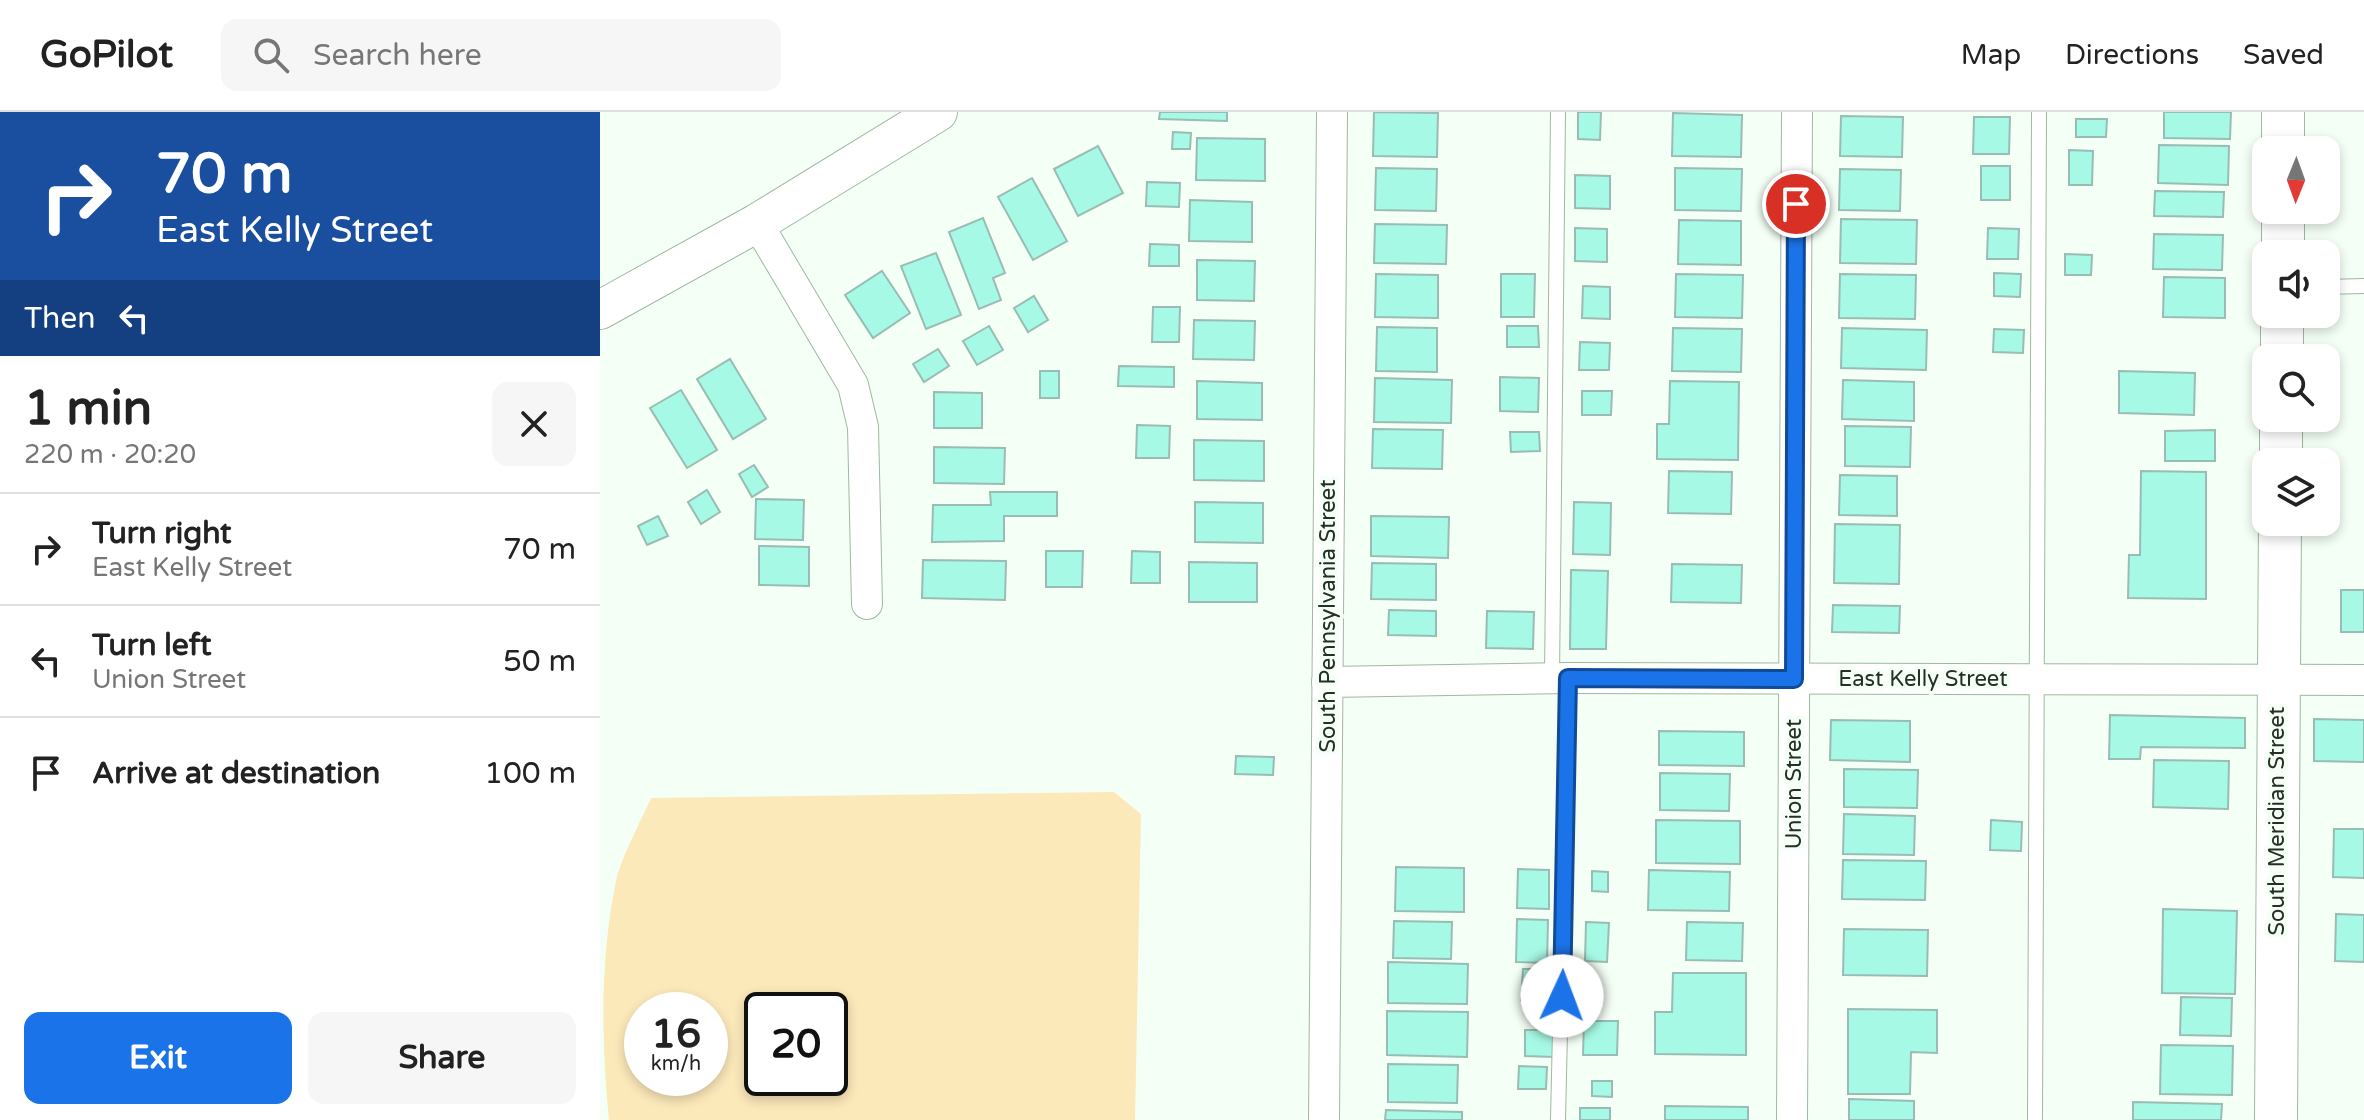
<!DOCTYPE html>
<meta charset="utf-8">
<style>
body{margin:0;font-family:"Varela Round",sans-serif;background:#f6f6f6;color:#222;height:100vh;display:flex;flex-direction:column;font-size:30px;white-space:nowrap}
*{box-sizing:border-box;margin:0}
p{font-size:26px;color:#767676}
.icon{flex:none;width:44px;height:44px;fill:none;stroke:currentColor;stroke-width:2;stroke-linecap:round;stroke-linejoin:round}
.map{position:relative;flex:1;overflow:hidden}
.details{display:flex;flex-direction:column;background:#fff;width:600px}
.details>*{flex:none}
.top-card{background:#1a4fa0;color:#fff;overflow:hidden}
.needle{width:52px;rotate:181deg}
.buttons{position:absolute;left:1652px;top:24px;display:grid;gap:16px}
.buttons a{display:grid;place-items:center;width:88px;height:88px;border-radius:16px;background:#fff;box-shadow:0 4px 12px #0003;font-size:40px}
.speed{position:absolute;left:24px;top:880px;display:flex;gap:16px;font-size:40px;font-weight:700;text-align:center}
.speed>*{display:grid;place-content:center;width:104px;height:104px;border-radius:50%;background:#fff;box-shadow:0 4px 12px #0003;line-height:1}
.speed small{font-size:20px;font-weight:400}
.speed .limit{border:4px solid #111;border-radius:12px;background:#fff;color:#111}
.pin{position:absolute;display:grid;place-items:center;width:68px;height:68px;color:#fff;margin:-34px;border:4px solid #fff;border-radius:50%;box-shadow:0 2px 8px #0007}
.me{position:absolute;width:88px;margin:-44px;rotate:2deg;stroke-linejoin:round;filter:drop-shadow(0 0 6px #0008)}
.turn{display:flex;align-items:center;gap:28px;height:168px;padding:0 24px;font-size:36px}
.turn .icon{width:104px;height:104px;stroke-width:2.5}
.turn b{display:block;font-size:56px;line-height:68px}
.then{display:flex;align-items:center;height:76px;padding:0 24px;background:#0003;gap:16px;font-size:30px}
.round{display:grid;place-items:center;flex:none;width:84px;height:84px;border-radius:16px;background:#f6f6f6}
.overview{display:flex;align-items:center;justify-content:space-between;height:136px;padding:0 24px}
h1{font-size:48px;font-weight:700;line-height:60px}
.primary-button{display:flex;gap:16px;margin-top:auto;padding:16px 24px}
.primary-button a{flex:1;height:92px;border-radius:16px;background:#1a73e8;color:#fff;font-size:32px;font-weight:700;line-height:92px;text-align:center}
.primary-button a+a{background:#f6f6f6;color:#222}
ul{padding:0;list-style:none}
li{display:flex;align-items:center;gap:24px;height:112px;padding:0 24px;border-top:2px solid #e0e0e0}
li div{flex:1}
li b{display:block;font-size:30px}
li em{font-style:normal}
header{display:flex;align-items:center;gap:48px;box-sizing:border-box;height:112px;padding:0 40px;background:#fff;border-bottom:2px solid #e0e0e0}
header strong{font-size:38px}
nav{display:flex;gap:44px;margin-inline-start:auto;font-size:28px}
.search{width:560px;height:72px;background:#f6f6f6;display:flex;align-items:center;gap:20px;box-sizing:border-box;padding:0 28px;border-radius:16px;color:#767676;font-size:30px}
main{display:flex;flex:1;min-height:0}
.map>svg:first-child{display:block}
.grass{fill:#fce9ba;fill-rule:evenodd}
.building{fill:#a6f9e5;stroke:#99bdb4;stroke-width:2}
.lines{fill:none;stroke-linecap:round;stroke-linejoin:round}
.service-casing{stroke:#9fb8a1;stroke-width:16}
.minor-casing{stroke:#9fb8a1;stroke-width:32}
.tertiary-casing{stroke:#9fb8a1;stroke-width:40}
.secondary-casing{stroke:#9fb8a1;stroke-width:44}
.service{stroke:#fff;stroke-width:14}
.minor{stroke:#fff;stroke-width:30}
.tertiary{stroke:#fff;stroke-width:38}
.secondary{stroke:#fff;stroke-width:42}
.route-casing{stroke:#114b97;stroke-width:20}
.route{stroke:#1a73e8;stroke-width:14}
.labels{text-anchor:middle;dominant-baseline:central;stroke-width:8;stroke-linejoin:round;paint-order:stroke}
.street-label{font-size:22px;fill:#252f26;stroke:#f4fff5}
</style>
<header>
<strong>GoPilot</strong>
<div class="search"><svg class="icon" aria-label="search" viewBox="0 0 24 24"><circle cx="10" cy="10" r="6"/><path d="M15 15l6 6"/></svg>Search here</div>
<nav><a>Map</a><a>Directions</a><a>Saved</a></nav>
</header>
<main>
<section class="details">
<div class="top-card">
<div class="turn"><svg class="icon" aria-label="right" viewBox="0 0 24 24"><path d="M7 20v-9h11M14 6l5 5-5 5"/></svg><div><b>70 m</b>East Kelly Street</div></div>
<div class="then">Then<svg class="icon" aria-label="left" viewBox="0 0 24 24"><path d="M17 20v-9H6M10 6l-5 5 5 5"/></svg></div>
</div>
<div class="overview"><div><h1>1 min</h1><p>220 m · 20:20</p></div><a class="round"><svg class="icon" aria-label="close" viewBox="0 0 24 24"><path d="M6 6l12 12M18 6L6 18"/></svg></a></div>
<ul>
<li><svg class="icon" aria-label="right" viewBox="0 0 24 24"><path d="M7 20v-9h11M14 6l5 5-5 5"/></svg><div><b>Turn right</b><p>East Kelly Street</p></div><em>70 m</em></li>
<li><svg class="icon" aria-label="left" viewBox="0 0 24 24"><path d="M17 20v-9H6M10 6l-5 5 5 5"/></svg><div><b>Turn left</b><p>Union Street</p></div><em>50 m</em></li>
<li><svg class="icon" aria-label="arrive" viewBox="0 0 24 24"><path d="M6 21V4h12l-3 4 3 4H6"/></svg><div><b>Arrive at destination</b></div><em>100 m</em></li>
</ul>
<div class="primary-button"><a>Exit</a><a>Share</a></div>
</section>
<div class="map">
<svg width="1764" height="1008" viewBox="0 0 1764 1008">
<rect width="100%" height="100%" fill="#f4fff5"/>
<path class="grass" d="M 514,680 L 541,702 L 535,1008 L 9,1008 C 1,927 0,844 17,764 C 25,738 40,711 51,686 ZM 42,898 L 110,898 L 110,966 L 42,966 ZM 162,898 L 230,898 L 230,966 L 162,966 Z"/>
<g class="building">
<polygon points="560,0 627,0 627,9 559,7"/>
<polygon points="774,0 838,1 837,45 773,44"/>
<polygon points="978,0 1001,0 1000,28 978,27"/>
<polygon points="1564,0 1631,0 1630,27 1564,26"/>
<polygon points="1073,1 1142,3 1141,45 1072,44"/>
<polygon points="1241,4 1303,5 1302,45 1240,44"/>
<polygon points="1374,5 1410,5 1409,42 1373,42"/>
<polygon points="1476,7 1507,7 1506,25 1476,25"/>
<polygon points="573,20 591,21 590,37 572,37"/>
<polygon points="597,26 665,27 665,69 596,68"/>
<polygon points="1559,33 1629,34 1628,73 1558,71"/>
<polygon points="498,34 523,81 478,104 454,57"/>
<polygon points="1469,38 1493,39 1492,73 1469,73"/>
<rect x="1381" y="54" width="29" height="34"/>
<polygon points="776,56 837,57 836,99 775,98"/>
<polygon points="1075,56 1142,57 1141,99 1075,98"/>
<polygon points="1240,57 1301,58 1300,99 1239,98"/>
<polygon points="975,63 1010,64 1010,97 975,96"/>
<polygon points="432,66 467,129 433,148 398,85"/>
<polygon points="547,70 580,71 579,95 546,94"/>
<polygon points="1555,79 1624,80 1623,105 1554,104"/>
<polygon points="590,88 652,90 652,130 589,129"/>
<polygon points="383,106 405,161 393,166 401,188 379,197 349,120"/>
<polygon points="1241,107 1317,108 1316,152 1240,151"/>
<polygon points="1079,108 1141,109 1141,153 1078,152"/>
<polygon points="775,112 847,113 846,152 774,151"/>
<polygon points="975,116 1007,117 1007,150 975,149"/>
<polygon points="1388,116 1419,117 1418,147 1387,147"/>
<polygon points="1554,122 1623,123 1622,158 1553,157"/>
<polygon points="550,132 579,133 579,154 549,154"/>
<polygon points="336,141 361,203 326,217 301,154"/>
<polygon points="1465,142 1492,143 1491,163 1465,163"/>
<polygon points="597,148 655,149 654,189 597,188"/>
<polygon points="282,159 310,201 273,226 245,183"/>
<polygon points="1394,161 1421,162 1420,185 1394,184"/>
<polygon points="776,162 838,163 838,206 775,205"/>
<polygon points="901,162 935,162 934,205 901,205"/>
<polygon points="1076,162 1143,163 1142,206 1075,205"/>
<polygon points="1240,162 1316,163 1315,207 1239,206"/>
<polygon points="1564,165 1625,166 1625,206 1563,205"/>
<polygon points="983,174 1010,175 1010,207 982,206"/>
<polygon points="434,184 448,208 428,220 414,196"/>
<polygon points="553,195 580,195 579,230 552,230"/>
<polygon points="594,208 655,209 654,248 593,247"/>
<polygon points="389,214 403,238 377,253 363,229"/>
<polygon points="907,214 938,214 939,235 907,235"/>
<polygon points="777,215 837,216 837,260 776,259"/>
<polygon points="1073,216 1142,217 1141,260 1072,259"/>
<polygon points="1242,216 1327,218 1326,258 1241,256"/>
<polygon points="1394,217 1424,218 1423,241 1393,240"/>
<polygon points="980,230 1010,231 1009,258 979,258"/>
<polygon points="338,237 349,254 324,270 313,252"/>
<polygon points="130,247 166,307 133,327 97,267"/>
<polygon points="519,254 574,255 574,275 518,274"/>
<rect x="440" y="259" width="19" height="27"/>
<polygon points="1519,259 1595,261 1594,303 1519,301"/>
<polygon points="900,265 939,266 938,300 900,299"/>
<polygon points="775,266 852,268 851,311 774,310"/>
<polygon points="1243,268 1314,270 1314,309 1242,307"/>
<polygon points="597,269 662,271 662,308 597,307"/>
<polygon points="1070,269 1139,270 1138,348 1057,347 1057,312 1069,312"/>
<polygon points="81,278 117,338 87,356 50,296"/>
<polygon points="982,279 1012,279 1011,303 982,303"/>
<polygon points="334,280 382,281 382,316 334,316"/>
<polygon points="537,313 570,314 569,346 536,346"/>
<polygon points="1245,314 1311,315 1310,355 1245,354"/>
<polygon points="773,317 843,318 842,357 772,356"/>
<polygon points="1615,318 1615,349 1565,349 1565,319"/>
<polygon points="910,320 939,320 940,339 911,340"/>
<polygon points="594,328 664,329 664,369 594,368"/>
<polygon points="334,335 405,336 404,372 334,371"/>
<polygon points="154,353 168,375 152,385 139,362"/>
<polygon points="1069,359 1132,360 1131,402 1068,401"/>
<polygon points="1541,359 1606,360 1606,487 1528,486 1529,443 1540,443"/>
<polygon points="1240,363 1297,364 1297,404 1239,403"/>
<polygon points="107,378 120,400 101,412 88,390"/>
<polygon points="390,380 457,380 457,404 404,404 404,429 332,430 333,393 391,393"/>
<polygon points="156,387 204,388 203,428 155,427"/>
<polygon points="595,390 663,391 663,431 595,430"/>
<polygon points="974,390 1011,391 1010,443 973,442"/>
<polygon points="58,404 68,424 47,433 38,414"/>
<polygon points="771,404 849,405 848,446 771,444"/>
<polygon points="1235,412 1300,413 1299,472 1234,471"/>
<polygon points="159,434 209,435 209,474 159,473"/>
<polygon points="446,439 483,439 482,475 446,475"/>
<polygon points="532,439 560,440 560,471 531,471"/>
<polygon points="323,448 406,449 405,488 322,486"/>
<polygon points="589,450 657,451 657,490 589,490"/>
<polygon points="772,451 836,452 836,488 771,487"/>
<polygon points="1072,452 1142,453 1141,491 1071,490"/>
<polygon points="971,458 1008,459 1006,537 970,537"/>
<rect x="1741" y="478" width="23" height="42"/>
<polygon points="1233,493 1300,494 1299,521 1232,520"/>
<polygon points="789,498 836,499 836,524 788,523"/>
<polygon points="887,499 934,500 933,537 886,536"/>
<polygon points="1510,603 1645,606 1645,636 1541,635 1540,647 1509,647"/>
<polygon points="1714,607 1764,608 1764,650 1714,649"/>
<polygon points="1231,608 1310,609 1310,650 1230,648"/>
<polygon points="1059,619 1144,620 1144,654 1059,653"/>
<polygon points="636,644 674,645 673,663 635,662"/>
<polygon points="1554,648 1629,649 1628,697 1553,695"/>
<polygon points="1244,657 1318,658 1317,696 1244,695"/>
<polygon points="1060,661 1130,662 1129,699 1060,698"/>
<polygon points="1244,702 1315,704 1314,743 1243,742"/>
<polygon points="1056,708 1140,709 1140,752 1056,751"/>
<polygon points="1391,708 1422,710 1421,739 1390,738"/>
<polygon points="1734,717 1764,717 1764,766 1733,765"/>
<polygon points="1243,748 1326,749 1325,788 1242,787"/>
<polygon points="796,755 864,756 864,800 795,799"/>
<polygon points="918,757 949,758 949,797 917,796"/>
<polygon points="1049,758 1130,760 1129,799 1048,798"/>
<polygon points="992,759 1008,760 1008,780 992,779"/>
<polygon points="1563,797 1637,799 1635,882 1562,881"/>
<polygon points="1736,802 1764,803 1764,850 1735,849"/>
<polygon points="917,807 948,808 947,851 916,850"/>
<polygon points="794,809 852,810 851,847 793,846"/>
<polygon points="986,810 1009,811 1007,850 985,849"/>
<polygon points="1087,810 1143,811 1142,849 1086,848"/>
<polygon points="1244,817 1328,818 1327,864 1243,863"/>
<polygon points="788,850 868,852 867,892 788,891"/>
<polygon points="923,857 947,857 946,890 921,889"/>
<polygon points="1073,861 1146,861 1146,943 1055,942 1055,900 1072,900"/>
<polygon points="1581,885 1632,886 1631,924 1580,923"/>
<polygon points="1248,897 1337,898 1337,941 1311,940 1310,982 1248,982"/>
<polygon points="787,899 868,900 867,945 787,943"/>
<polygon points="984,909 1018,909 1017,943 983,943"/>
<polygon points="925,918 954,918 953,945 925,944"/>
<polygon points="1561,933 1633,934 1632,983 1560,982"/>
<polygon points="788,952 858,953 857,991 788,990"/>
<polygon points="919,954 947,955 946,977 918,977"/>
<polygon points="992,969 1012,969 1012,985 992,984"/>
<polygon points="1249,987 1314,989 1314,1008 1249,1008"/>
<polygon points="1533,990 1622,992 1621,1008 1533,1008"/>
<polygon points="1065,994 1148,995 1148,1008 1065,1008"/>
<rect x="980" y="996" width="30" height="12"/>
<polygon points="786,998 862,1000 862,1008 785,1008"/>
</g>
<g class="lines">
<defs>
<g id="service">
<polyline points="1726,175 1764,174"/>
<polyline points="952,566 958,0"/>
<polyline points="958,1008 968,566"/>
<polyline points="1435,1008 1439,0"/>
</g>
<g id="minor">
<polyline points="157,111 253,273 263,315 267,492"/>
<polyline points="727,570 968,566 1764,568"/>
<polyline points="724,1008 732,0"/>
<polyline points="1192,1008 1197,0"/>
</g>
<polyline id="tertiary" points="0,198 157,111 338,0"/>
<g id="secondary">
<polyline points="1683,38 1683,0"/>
<polyline points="1683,142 1683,98"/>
<polyline points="1682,246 1682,202"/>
<polyline points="1681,350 1681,306"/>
<polyline points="1676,1008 1680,410"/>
</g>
</defs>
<use href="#service" class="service-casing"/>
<use href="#minor" class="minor-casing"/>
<use href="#tertiary" class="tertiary-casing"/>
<use href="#secondary" class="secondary-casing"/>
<use href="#service" class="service"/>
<use href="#minor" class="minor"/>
<use href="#tertiary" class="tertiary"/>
<use href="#secondary" class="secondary"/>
</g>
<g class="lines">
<defs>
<polyline id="route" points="962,884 968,566 1194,567 1196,92"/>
</defs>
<use href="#route" class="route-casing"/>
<use href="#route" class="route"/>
</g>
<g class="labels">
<g class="street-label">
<text transform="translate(728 504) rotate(-90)">South Pennsylvania Street</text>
<text x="1323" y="567">East Kelly Street</text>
<text transform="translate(1194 672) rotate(-90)">Union Street</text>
<text transform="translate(1677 709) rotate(-90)">South Meridian Street</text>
</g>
</g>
</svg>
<div class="buttons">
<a><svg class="needle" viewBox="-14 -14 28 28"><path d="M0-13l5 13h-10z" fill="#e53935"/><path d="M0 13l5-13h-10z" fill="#767676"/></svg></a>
<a><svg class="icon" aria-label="sound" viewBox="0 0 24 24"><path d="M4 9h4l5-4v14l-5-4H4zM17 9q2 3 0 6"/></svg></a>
<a><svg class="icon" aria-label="search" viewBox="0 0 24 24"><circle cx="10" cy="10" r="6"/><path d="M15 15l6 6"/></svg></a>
<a><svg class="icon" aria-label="layers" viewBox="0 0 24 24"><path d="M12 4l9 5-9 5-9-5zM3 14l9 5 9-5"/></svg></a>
</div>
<div class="speed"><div>16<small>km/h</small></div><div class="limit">20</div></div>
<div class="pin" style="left:1196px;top:92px;background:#d93025"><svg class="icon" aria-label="arrive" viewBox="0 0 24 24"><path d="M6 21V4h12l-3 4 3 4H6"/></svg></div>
<svg class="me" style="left:962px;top:884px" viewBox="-20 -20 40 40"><circle r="19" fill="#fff"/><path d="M0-13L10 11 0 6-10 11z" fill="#1a73e8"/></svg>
</div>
</main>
